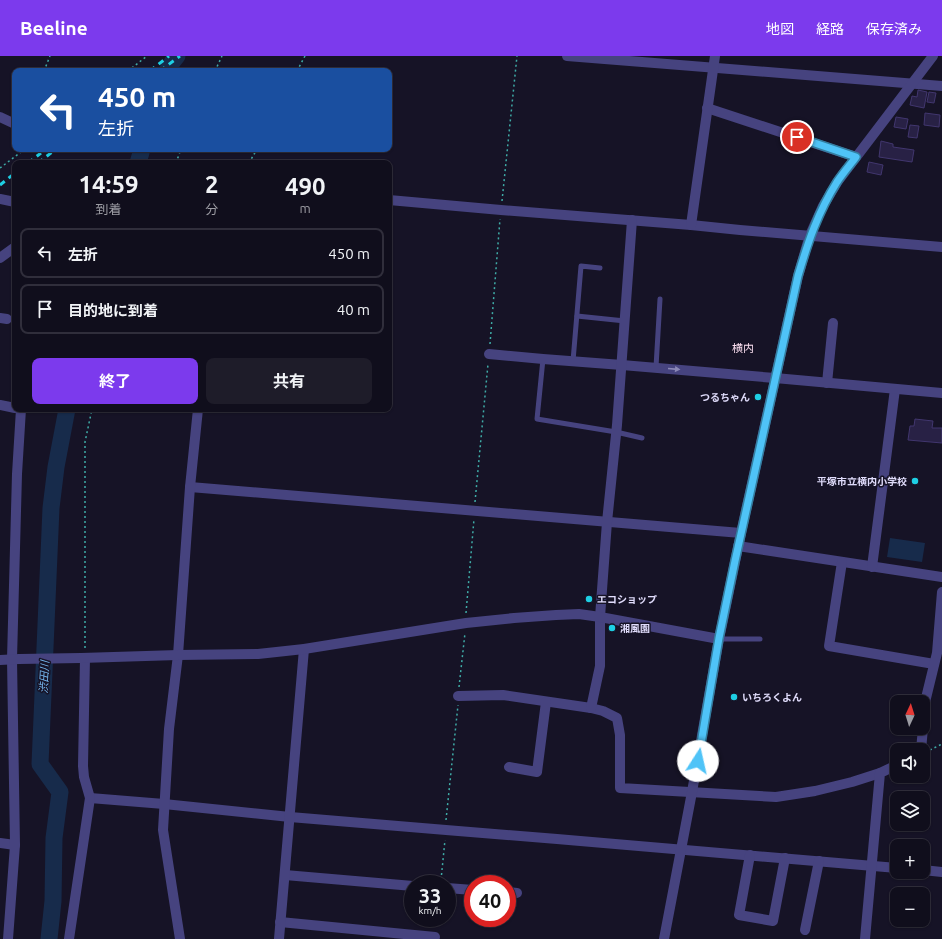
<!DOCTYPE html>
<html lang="ja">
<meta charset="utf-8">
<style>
body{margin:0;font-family:Ubuntu,"Noto Sans JP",sans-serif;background:#1e1c29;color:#f1f3f6;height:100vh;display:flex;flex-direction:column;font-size:15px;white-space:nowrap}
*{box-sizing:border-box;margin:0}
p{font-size:13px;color:#9c9ca3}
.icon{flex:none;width:22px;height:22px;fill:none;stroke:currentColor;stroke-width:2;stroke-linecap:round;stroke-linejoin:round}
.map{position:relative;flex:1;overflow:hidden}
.details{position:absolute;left:12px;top:104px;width:380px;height:252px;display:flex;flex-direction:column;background:#100e1c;border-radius:8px;box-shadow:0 1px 3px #0004,0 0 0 1px #302e3b}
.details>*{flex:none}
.hud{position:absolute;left:12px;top:12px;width:380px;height:84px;border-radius:8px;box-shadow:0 1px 3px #0004,0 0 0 1px #302e3b;background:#1a4fa0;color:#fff;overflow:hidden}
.needle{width:26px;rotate:4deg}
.controls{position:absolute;left:890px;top:639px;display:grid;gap:8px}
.controls a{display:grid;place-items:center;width:40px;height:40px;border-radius:8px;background:#100e1c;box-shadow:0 1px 3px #0004,0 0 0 1px #302e3b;font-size:20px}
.speed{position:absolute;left:404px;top:819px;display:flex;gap:8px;font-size:20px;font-weight:700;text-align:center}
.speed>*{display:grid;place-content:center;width:52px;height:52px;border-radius:50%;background:#100e1c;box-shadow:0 1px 3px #0004,0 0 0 1px #302e3b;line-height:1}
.speed small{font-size:10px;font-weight:400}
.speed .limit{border:6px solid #d22;background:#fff;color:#111}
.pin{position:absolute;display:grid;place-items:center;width:34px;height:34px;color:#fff;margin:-17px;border:2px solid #fff;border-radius:50%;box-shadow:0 1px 4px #0007}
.me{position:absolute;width:44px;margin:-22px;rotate:10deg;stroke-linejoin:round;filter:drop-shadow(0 0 3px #0008)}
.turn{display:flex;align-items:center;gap:14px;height:84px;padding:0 20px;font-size:18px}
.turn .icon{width:52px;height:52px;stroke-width:2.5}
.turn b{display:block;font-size:28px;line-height:34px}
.eta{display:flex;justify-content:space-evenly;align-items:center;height:68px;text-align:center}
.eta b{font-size:24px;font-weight:700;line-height:28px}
.primary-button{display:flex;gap:8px;margin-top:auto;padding:8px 20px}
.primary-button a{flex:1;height:46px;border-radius:8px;background:#7c3aed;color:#fff;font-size:16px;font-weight:700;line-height:46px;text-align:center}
.primary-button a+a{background:#1e1c29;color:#f1f3f6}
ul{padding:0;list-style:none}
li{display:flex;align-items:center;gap:12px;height:50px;margin:0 8px 6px;padding:0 12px;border:2px solid #302e3b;border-radius:8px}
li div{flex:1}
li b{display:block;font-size:15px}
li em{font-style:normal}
header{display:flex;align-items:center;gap:24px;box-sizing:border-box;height:56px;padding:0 20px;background:#7c3aed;color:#fff}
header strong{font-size:19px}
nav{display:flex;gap:22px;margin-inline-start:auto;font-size:14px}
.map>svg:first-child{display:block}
.water{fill:#172b4b}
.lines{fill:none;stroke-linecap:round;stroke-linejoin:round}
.river{stroke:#172b4b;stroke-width:17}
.building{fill:#282145;stroke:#41366e}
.path{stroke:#3faca7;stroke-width:1.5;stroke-dasharray:2 3;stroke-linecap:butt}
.service{stroke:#46437f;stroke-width:5}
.minor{stroke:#46437f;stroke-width:10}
.tertiary{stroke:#46437f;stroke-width:10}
.rail{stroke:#1ecfe4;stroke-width:3;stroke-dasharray:6 5;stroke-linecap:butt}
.oneway{fill:#8b88b7}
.route-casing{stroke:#337fa1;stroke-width:10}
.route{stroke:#4fc3f7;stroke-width:7}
.poi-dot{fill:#1ecfe4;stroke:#161326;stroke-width:1.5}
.labels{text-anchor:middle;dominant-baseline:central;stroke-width:3;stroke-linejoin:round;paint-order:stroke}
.poi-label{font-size:10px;font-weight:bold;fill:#e0dcfb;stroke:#161326;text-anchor:start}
.neighbourhood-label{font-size:11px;fill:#fbdef0;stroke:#161326}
.water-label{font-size:11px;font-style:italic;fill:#76b6ef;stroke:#161326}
</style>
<header>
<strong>Beeline</strong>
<nav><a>地図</a><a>経路</a><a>保存済み</a></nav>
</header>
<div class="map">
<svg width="942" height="883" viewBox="0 0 942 883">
<rect width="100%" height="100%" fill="#161326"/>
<polygon class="water" points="890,482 925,487 922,506 887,501"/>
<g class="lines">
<g class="river">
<polyline points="167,15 173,5 177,0"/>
<polyline points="138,107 142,93"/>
<polyline points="49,883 53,845 54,782 60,736 40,708 51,452 56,411 67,353"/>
</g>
</g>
<g class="building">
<polygon points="918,34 927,36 924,52 910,49 912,40 917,41"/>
<polygon points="929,36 936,37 934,47 927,46"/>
<polygon points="925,57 940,59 939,71 924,69"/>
<polygon points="896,61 908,63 906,73 894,71"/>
<polygon points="910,69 919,70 917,82 908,81"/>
<polygon points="881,85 893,88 893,91 914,94 912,106 879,101"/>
<polygon points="869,106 883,109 881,119 867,116"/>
<polygon points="915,363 933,365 932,372 942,372 942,387 908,384 910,370 914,370"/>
</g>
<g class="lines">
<g class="path">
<polyline points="44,15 50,0"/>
<polyline points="128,15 147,0"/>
<polyline points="215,15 222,0"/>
<polyline points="297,15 305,0"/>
<polyline points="176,107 181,93"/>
<polyline points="249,107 257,93"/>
<polyline points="0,112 25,93"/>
<polyline points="502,145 517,0"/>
<polyline points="490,288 500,163"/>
<polyline points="475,446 488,308"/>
<polyline points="466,557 474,463"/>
<polyline points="85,592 85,386 92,353"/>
<polyline points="459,631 465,577"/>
<polyline points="930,694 942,688"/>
<polyline points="446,764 458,649"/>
<polyline points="441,824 445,784"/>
<polyline points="436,871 437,862"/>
</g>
<g class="service">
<polyline points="577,260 625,265"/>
<polyline points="543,303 537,363 616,376 642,382"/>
<polyline points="573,305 581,210 600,212"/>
<polyline points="656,311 660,243"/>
<polyline points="719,583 760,583"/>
</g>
<g class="minor">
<polyline points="567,0 942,30"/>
<polyline points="707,52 856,101"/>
<polyline points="0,61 15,68"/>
<polyline points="0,143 15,146"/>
<polyline points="389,144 501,154 691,169 740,174 942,191"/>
<polyline points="691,169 715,0"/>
<polyline points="0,202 15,191"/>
<polyline points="0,262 7,263"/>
<polyline points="489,298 543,303 622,309 775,322"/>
<polyline points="827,327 833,267"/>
<polyline points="0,349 15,352"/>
<polyline points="190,431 741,477"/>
<polyline points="738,490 942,521"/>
<polyline points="842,506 829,590 934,608"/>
<polyline points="872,511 895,333"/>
<polyline points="458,640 503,639 591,652 603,655 617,662 620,679 620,732 776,741 815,735 852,726 880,717"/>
<polyline points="591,652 600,610 600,561 607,466 617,369 632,164"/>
<polyline points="923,671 926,642 937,597 942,536"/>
<polyline points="921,694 923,672"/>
<polyline points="509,711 537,716 546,646"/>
<polyline points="90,742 164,748 290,761 446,774 557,783 897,812"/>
<polyline points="0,787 15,789"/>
<polyline points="750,799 739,859 773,865 785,802"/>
<polyline points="923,814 942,816"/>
<polyline points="285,819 413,830"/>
<polyline points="447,832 473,834"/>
<polyline points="507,836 517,837"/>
<polyline points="280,866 435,881"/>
<polyline points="805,874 819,805"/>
<polyline points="8,883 15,789 12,603 17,418 21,353"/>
<polyline points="69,883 90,742 84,721 83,710 85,602"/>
<polyline points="180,883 163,774 169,673 178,599 190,431 198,353"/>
<polyline points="279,883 304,593"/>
<polyline points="865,883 880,717 897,709"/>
</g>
<g class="tertiary">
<polyline points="775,322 942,337"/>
<polyline points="0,604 19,603 81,602 178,599 258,598 304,593 466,567 514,562 556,559 579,558 600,561 719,583"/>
<polyline points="664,883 692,736 719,583 741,477 798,220 810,179 823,150 838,125 933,0"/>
</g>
<g class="rail">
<polyline points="150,15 169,0"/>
<polyline points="160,15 180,0"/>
<polyline points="28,107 41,97"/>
<polyline points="38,107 56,93"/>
<polyline points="0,129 15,117"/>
</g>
</g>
<defs><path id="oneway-solid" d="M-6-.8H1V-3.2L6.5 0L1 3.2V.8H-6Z"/></defs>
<use class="oneway" href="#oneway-solid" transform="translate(674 313) rotate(5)"/>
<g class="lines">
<defs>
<path id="route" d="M 698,705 L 719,582 L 735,505 L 798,220 C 808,186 818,156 837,126 C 843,117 850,109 856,101 L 797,81"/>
</defs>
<use href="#route" class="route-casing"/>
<use href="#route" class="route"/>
</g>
<g class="poi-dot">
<circle cx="758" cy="341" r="4"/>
<circle cx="915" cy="425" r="4"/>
<circle cx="589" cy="543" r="4"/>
<circle cx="612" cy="572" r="4"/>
<circle cx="734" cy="641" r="4"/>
</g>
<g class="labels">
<g class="poi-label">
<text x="750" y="341" text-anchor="end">つるちゃん</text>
<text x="907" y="425" text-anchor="end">平塚市立横内小学校</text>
<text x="597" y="543">エコショップ</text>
<text x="620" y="572">湘風園</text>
<text x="742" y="641">いちろくよん</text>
</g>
<g class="neighbourhood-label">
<text x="743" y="292">横内</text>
</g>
<g class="water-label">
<text transform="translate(44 621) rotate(-87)">渋田川</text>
</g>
</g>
</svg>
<div class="controls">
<a><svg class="needle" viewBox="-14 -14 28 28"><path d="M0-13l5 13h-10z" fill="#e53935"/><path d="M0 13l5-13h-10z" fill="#9c9ca3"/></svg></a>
<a><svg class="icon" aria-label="sound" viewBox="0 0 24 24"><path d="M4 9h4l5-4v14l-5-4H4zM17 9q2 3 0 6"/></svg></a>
<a><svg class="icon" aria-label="layers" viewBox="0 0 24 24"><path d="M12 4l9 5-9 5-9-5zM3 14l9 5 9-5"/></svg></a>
<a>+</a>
<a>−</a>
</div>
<div class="speed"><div>33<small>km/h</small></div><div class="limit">40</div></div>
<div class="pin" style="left:797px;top:81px;background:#d93025"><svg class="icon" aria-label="arrive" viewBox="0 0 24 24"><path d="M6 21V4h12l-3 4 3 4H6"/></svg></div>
<svg class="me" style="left:698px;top:705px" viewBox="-20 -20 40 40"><circle r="19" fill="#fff"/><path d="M0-13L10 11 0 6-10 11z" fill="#4fc3f7"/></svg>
<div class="hud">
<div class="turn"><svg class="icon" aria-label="left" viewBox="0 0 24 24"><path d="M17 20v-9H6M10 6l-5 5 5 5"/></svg><div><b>450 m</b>左折</div></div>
</div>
<section class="details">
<div class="eta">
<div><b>14:59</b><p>到着</p></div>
<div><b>2</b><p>分</p></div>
<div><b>490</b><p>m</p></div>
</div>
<ul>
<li><svg class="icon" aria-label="left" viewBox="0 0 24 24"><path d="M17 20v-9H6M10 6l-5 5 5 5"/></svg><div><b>左折</b></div><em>450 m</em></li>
<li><svg class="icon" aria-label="arrive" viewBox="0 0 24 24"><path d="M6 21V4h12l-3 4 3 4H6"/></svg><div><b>目的地に到着</b></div><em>40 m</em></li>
</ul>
<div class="primary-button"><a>終了</a><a>共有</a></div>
</section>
</div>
